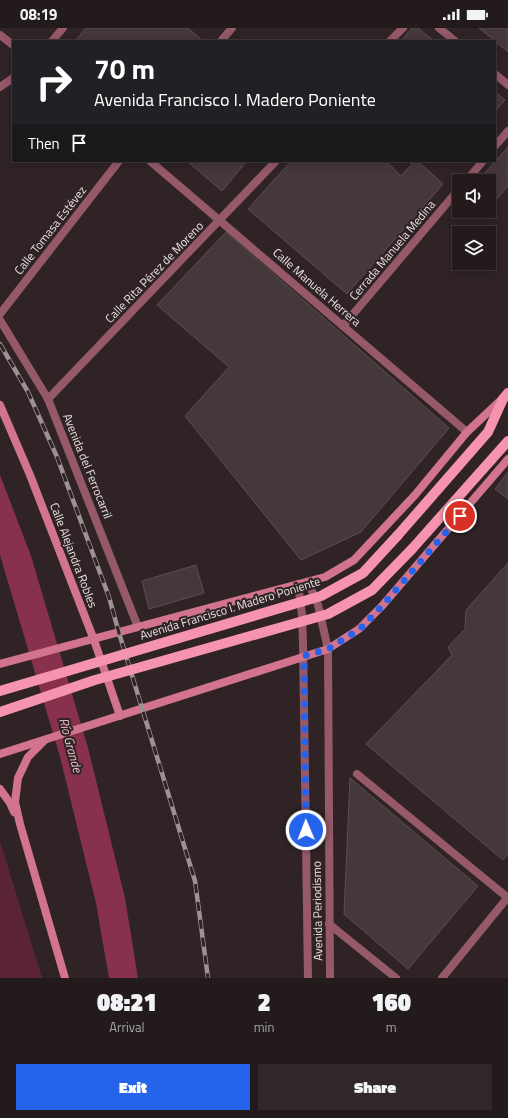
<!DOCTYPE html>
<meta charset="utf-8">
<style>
body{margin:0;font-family:"Titillium Web",sans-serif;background:#2f2729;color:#f1f3f6;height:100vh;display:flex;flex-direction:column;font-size:15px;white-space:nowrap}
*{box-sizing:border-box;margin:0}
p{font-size:13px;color:#a3a1a3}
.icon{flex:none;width:22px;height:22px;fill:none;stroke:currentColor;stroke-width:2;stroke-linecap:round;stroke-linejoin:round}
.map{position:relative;height:950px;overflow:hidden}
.drawer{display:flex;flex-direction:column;background:#231a1c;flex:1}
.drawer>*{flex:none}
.guide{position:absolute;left:12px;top:12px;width:484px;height:122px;border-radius:0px;box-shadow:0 2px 10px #0003,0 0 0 1px #40383b;background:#202124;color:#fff;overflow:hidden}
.controls{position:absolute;left:452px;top:146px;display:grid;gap:8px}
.controls a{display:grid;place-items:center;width:44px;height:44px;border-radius:0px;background:#231a1c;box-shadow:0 2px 10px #0003,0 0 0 1px #40383b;font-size:20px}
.pin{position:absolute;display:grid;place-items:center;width:34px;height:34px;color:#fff;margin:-17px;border:2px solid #fff;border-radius:50%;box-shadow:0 1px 4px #0007}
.me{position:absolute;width:44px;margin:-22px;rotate:359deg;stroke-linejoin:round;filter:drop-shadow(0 0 3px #0008)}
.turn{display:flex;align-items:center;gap:14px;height:84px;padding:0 16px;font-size:18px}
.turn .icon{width:52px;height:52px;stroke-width:2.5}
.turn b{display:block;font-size:28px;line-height:34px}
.then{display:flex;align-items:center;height:38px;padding:0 16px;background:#0003;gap:8px;font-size:15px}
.eta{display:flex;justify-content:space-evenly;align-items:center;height:68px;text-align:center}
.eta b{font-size:24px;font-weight:800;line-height:28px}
.action{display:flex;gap:8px;margin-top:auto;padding:8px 16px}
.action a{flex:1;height:46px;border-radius:0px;background:#2563eb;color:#fff;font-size:16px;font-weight:800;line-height:46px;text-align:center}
.action a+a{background:#2f2729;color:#f1f3f6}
.status{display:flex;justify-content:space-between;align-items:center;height:28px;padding:0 20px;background:#231a1c;direction:ltr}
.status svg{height:11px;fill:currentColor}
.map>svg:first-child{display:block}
.green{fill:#5b2435}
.water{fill:#87314d}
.building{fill:#45383b;stroke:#5c4e51}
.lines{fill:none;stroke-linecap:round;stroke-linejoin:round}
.service{stroke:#955969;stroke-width:8}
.minor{stroke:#955969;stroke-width:8}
.tertiary{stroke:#955969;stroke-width:8}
.secondary{stroke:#d3748f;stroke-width:8}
.primary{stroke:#f693ae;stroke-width:10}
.rail-casing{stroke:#9c9294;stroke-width:4.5}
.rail{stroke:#2f2326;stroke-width:3;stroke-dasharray:9;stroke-linecap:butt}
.primary-bridge{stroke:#f693ae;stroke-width:10}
.route{stroke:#2563eb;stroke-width:7;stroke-dasharray:0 12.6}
.labels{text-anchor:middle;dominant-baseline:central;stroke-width:4;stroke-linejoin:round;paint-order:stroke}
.street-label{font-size:12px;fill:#e8e0e1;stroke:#2f2326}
.water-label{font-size:13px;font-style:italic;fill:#f1beca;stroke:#2f2326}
</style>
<div class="status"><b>08:19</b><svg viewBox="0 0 49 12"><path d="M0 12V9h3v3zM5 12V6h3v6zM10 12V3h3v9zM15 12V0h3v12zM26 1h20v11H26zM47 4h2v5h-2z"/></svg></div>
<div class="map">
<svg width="508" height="950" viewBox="0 0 508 950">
<rect width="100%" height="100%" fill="#2f2326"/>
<polygon class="green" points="0,813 42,950 0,950"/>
<polygon class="water" points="0,447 31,528 88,720 125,870 138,950 109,950 96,875 60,729 0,527"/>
<g class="building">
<polygon points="86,0 188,0 203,13 75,13"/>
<polygon points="412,0 418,0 434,13 401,13"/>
<polygon points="479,0 508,0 508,24 495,13"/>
<polygon points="495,64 505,72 495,83"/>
<polygon points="508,119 508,158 491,178 489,176 489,153 478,153"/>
<polygon points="187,133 247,133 222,163"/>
<polygon points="291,133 297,133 300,135 303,133 386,133 401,148 412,136 409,133 421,133 420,135 443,156 347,266 248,181"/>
<polygon points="226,204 449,400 361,504 301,532 185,388 229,339 157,277"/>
<polygon points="508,444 508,471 495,461"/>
<polygon points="508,535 508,826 503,832 366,716 452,627 448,619 465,601 466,582"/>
<polygon points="196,537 204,565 149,581 142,553"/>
<polygon points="350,750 478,858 408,941 344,886"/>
</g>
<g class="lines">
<g class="service">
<polyline points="495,118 508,103"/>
<polyline points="466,153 483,133"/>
<polyline points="343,298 459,161"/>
<polyline points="357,746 508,870"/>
<polyline points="329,896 396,950"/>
</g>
<g class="minor">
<polyline points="439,0 455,13"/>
<polyline points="0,7 13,17"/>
<polyline points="52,13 63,0"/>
<polyline points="221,13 232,0"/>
<polyline points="390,13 403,0"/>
<polyline points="495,46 508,57"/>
<polyline points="0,59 13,50"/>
<polyline points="150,133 467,404"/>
<polyline points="0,286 119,133"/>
<polyline points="0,292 48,371 138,599"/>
<polyline points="48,371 276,133"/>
</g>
<g class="tertiary">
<polyline points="308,554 318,577 328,621 330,950"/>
<polyline points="298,556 302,587 303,615 308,950"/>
<polyline points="442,950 508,869"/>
</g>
<g class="secondary">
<polyline points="0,377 30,447 94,612 120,688"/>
<polyline points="0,636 325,549 354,532 415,467 467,404 501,372"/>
<polyline points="44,713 28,729 18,750 15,774 20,796 65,950"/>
<polyline points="0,726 328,621 359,601 382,578 508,431"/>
<polyline points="0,761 10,775 14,784"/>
</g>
<g class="primary">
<polyline points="398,507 488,404 503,371 508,365"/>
<polyline points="412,521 508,413"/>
</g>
<defs>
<polyline id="rail" points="0,316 28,364 57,429 109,569 119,605 195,853 208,950"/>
</defs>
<use href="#rail" class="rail-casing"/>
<use href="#rail" class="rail"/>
<g class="primary-bridge">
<polyline points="0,663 321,568 363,545 398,507"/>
<polyline points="0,684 95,652 328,586 372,562 412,521"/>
</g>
</g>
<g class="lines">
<polyline class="route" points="306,802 304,628 328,621 360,601 382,578 460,488"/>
</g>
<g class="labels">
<g class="street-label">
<text transform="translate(50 202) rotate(-52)">Calle Tomasa Estévez</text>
<text transform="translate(392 222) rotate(-50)">Cerrada Manuela Medina</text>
<text transform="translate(154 244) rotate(-46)">Calle Rita Pérez de Moreno</text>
<text transform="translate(317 259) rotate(41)">Calle Manuela Herrera</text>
<text transform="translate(88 438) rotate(68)">Avenida del Ferrocarril</text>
<text transform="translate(74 527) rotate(69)">Calle Alejandra Robles</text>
<text transform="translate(230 580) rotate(-17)">Avenida Francisco I. Madero Poniente</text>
<text transform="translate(317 883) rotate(-91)">Avenida Periodismo</text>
</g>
<g class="water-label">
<text transform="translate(71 717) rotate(75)">Río Grande</text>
</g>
</g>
</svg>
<div class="controls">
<a><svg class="icon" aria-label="sound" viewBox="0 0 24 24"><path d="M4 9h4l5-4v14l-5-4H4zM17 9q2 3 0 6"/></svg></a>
<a><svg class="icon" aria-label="layers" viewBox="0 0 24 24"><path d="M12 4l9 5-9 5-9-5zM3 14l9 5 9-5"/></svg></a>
</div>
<div class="pin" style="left:460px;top:488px;background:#d93025"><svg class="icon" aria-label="arrive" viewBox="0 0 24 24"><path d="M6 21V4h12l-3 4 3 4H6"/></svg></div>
<svg class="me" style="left:306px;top:802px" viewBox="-20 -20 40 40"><circle r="17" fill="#2563eb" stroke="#fff" stroke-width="3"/><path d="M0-11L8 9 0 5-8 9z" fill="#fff"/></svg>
<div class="guide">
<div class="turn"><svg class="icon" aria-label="right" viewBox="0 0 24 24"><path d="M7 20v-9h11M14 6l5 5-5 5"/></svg><div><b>70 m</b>Avenida Francisco I. Madero Poniente</div></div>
<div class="then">Then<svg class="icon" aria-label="arrive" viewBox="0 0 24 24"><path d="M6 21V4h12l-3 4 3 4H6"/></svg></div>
</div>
</div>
<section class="drawer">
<div class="eta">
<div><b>08:21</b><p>Arrival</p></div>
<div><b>2</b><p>min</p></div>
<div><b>160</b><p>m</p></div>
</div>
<div class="action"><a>Exit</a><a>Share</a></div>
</section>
